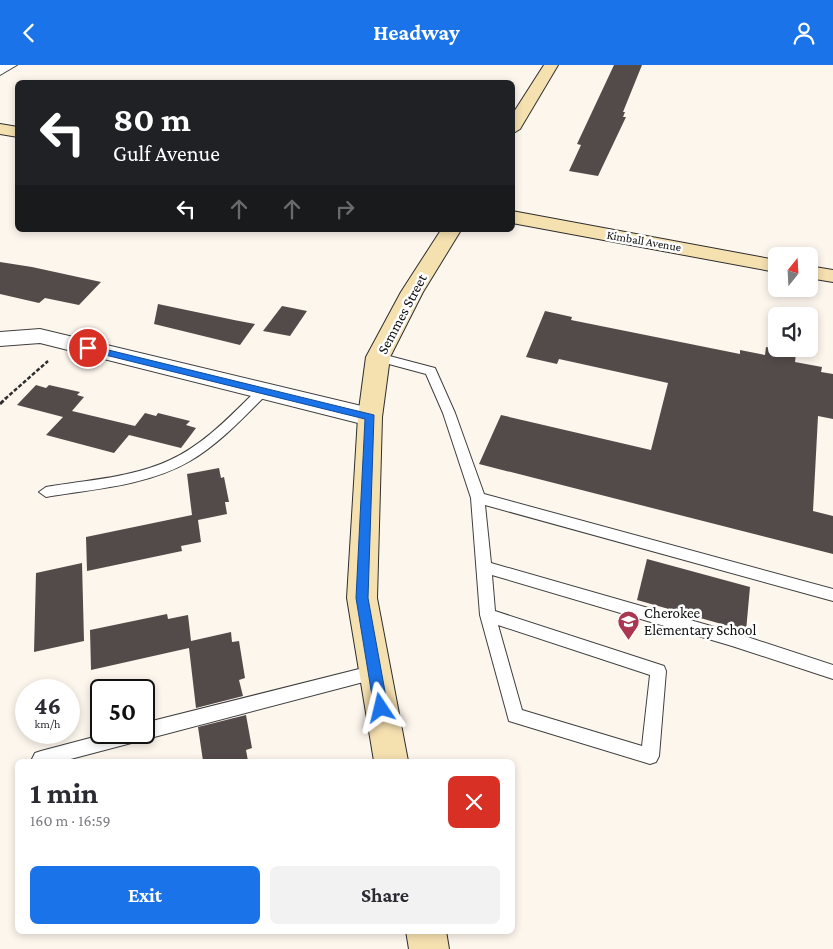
<!DOCTYPE html>
<meta charset="utf-8">
<style>
body{margin:0;font-family:"Crimson Pro",serif;background:#f2f2f3;color:#2b2b33;height:100vh;display:flex;flex-direction:column;font-size:19px;white-space:nowrap}
*{box-sizing:border-box;margin:0}
p{font-size:16px;color:#7c7c81}
.icon{flex:none;width:28px;height:28px;fill:none;stroke:currentColor;stroke-width:2;stroke-linecap:round;stroke-linejoin:round}
.map{position:relative;flex:1;overflow:hidden}
.details{position:absolute;left:15px;top:694px;width:500px;height:175px;display:flex;flex-direction:column;background:#fff;border-radius:8px;box-shadow:0 2px 8px #0003}
.details>*{flex:none}
.hud{position:absolute;left:15px;top:15px;width:500px;height:152px;border-radius:8px;box-shadow:0 2px 8px #0003;background:#202124;color:#fff;overflow:hidden}
.needle{width:32px;rotate:18deg}
.controls{position:absolute;left:768px;top:182px;display:grid;gap:10px}
.controls a{display:grid;place-items:center;width:50px;height:50px;border-radius:8px;background:#fff;box-shadow:0 2px 8px #0003;font-size:25px}
.speed{position:absolute;left:15px;top:614px;display:flex;gap:10px;font-size:25px;font-weight:700;text-align:center}
.speed>*{display:grid;place-content:center;width:65px;height:65px;border-radius:50%;background:#fff;box-shadow:0 2px 8px #0003;line-height:1}
.speed small{font-size:12px;font-weight:400}
.speed .limit{border:2px solid #111;border-radius:8px;background:#fff;color:#111}
.pin{position:absolute;display:grid;place-items:center;width:42px;height:42px;color:#fff;margin:-21px;border:2px solid #fff;border-radius:50%;box-shadow:0 1px 5px #0007}
.me{position:absolute;width:55px;margin:-28px;rotate:350deg;stroke-linejoin:round;filter:drop-shadow(0 0 4px #0008)}
.turn{display:flex;align-items:center;gap:18px;height:105px;padding:0 15px;font-size:22px}
.turn .icon{width:65px;height:65px;stroke-width:2.5}
.turn b{display:block;font-size:35px;line-height:42px}
.lanes{display:flex;align-items:center;height:48px;padding:0 15px;background:#0003;justify-content:center;gap:25px;direction:ltr}
.lanes .off{opacity:.35}
.round{display:grid;place-items:center;flex:none;width:52px;height:52px;border-radius:8px;background:#f2f2f3}
.headline{display:flex;align-items:center;justify-content:space-between;height:85px;padding:0 15px}
h1{font-size:30px;font-weight:700;line-height:38px}
.button{display:flex;gap:10px;margin-top:auto;padding:10px 15px}
.button a{flex:1;height:58px;border-radius:8px;background:#1a73e8;color:#fff;font-size:20px;font-weight:700;line-height:58px;text-align:center}
.button a+a{background:#f2f2f3;color:#2b2b33}
header{display:flex;justify-content:space-between;align-items:center;height:65px;padding:0 15px;background:#1a73e8;color:#fff;font-size:22px;font-weight:700}
.map>svg:first-child{display:block}
.building{fill:#534b49}
.lines{fill:none;stroke-linecap:round;stroke-linejoin:round}
.lane-casing{stroke:#3f3f3f;stroke-width:2}
.street-casing{stroke:#3f3f3f;stroke-width:2}
.secondary-casing{stroke:#2e2e2e;stroke-width:2}
.path-far1{stroke:#2e2e2e;stroke-width:2.5;stroke-dasharray:4 2;stroke-linecap:butt}
.path{stroke:#2e2e2e;stroke-width:3;stroke-dasharray:5 2.5;stroke-linecap:butt}
.lane{fill:#fff;fill-rule:evenodd}
.street{fill:#fff;fill-rule:evenodd}
.secondary{fill:#f5e0b0;fill-rule:evenodd}
.route{fill:#1a73e8;stroke:#114b97}
.labels{text-anchor:middle;dominant-baseline:central;stroke-width:5;stroke-linejoin:round;paint-order:stroke}
.far-street-label{font-size:12px;fill:#0c0c0c;stroke:#fff}
.street-label{font-size:15px;fill:#0c0c0c;stroke:#fff}
.poi-label{font-size:15px;fill:#0c0c0c;stroke:#fff;text-anchor:start}
</style>
<header><svg class="icon" aria-label="back" viewBox="0 0 24 24"><path d="M15 5l-7 7 7 7"/></svg>Headway<svg class="icon" aria-label="person" viewBox="0 0 24 24"><circle cx="12" cy="8" r="4"/><path d="M4 21q1-7 8-7t8 7"/></svg></header>
<div class="map">
<svg width="833" height="884" viewBox="0 0 833 884">
<rect width="100%" height="100%" fill="#fdf6ed"/>
<g class="building">
<polygon points="614,0 642,0 623,47 625,47 623,52 626,52 598,111 569,106 581,80 577,79"/>
<polygon points="0,197 32,202 101,217 79,240 45,233 39,238 0,229"/>
<polygon points="158,239 234,255 255,259 240,280 154,259"/>
<polygon points="282,241 307,246 290,271 263,266"/>
<polygon points="545,246 572,252 571,255 740,289 740,285 765,290 766,282 796,288 795,297 822,302 821,307 833,309 833,354 818,351 813,446 833,451 833,489 479,399 501,350 651,385 668,318 559,294 557,299 526,292"/>
<polygon points="36,320 46,323 49,320 80,327 77,330 84,332 72,346 135,361 145,348 156,351 158,348 190,356 186,360 196,363 181,383 129,370 114,388 46,370 63,352 17,340"/>
<polygon points="219,403 221,413 224,412 229,437 225,437 227,449 198,455 201,477 181,481 182,486 87,506 86,472 192,450 187,409"/>
<polygon points="647,494 750,522 746,566 637,535"/>
<polygon points="82,498 84,576 34,587 36,508"/>
<polygon points="167,549 168,554 188,550 191,576 231,567 232,577 239,576 245,613 239,615 243,631 196,643 189,583 91,605 90,565"/>
<polygon points="246,650 252,683 246,685 248,696 203,696 198,662"/>
</g>
<g class="lines">
<defs>
<g id="lane">
<path d="M 378,288 L 435,303 L 455,348 L 484,429 L 833,524 L 833,536 L 485,440 L 491,498 L 732,567 L 833,600 L 833,614 L 732,581 L 492,510 L 495,546 L 658,599 L 664,601 L 666,606 L 659,691 L 656,697 L 650,699 L 509,656 L 480,550 L 471,433 L 443,348 L 426,309 L 374,295 L 374,289 ZM 498,560 L 650,610 L 642,681 L 522,645 Z"/>
<path d="M 263,322 L 269,326 L 267,329 C 243,353 219,379 190,396 C 147,421 93,424 46,432 L 39,427 L 46,422 C 86,415 132,413 170,395 C 205,379 232,349 259,323 Z"/>
<polygon points="375,600 381,602 383,607 381,612 375,614 63,696 33,696 32,694 35,688 41,686 109,668 144,668 144,658"/>
</g>
<g id="street">
<polygon points="0,0 17,0 0,10"/>
<polygon points="40,264 370,343 379,346 382,352 379,358 370,361 40,278 0,281 0,267"/>
</g>
<g id="secondary">
<polygon points="544,0 558,0 520,64 512,69 512,50"/>
<polygon points="0,59 18,62 18,72 0,69"/>
<polygon points="512,146 776,195 776,207 512,158"/>
<polygon points="441,165 461,165 423,227 390,292 382,352 377,533 408,696 374,696 347,533 358,352 366,292 401,227"/>
<polygon points="809,201 833,205 833,217 809,213"/>
<polygon points="406,866 446,866 449,884 409,884"/>
</g>
</defs>
<use href="#lane" class="lane-casing"/>
<use href="#street" class="street-casing"/>
<use href="#secondary" class="secondary-casing"/>
<polyline class="path-far1" points="5,334 48,296"/>
<polyline class="path" points="0,339 6,333"/>
<use href="#lane" class="lane"/>
<use href="#street" class="street"/>
<use href="#secondary" class="secondary"/>
</g>
<polygon class="route" points="88,280 374,350 368,533 388,643 386,647 381,649 376,647 374,643 356,533 365,354 85,285 84,283"/>
<defs>
<symbol id="school-pin" viewBox="-11 -11 22 30"><path d="M0 17L-7.5 6A9.5 9.5 0 1 1 7.5 6Z" fill="#aa3652" stroke="#fff"/><path d="M0-5L7-2L0 1L-7-2ZM-4 1L0 2.5L4 1V4Q0 6-4 4Z" fill="#fff"/></symbol>
</defs>
<g fill-rule="evenodd">
<use href="#school-pin" x="616" y="544" width="25" height="34"/>
</g>
<g class="labels">
<g class="far-street-label">
<text transform="translate(644 176) rotate(10)">Kimball Avenue</text>
</g>
<g class="street-label">
<text transform="translate(402 249) rotate(-62)">Semmes Street</text>
</g>
<g class="poi-label">
<text x="644" y="548">Cherokee<tspan x="644" dy="17">Elementary School</tspan></text>
</g>
</g>
</svg>
<div class="controls">
<a><svg class="needle" viewBox="-14 -14 28 28"><path d="M0-13l5 13h-10z" fill="#e53935"/><path d="M0 13l5-13h-10z" fill="#7c7c81"/></svg></a>
<a><svg class="icon" aria-label="sound" viewBox="0 0 24 24"><path d="M4 9h4l5-4v14l-5-4H4zM17 9q2 3 0 6"/></svg></a>
</div>
<div class="speed"><div>46<small>km/h</small></div><div class="limit">50</div></div>
<div class="pin" style="left:88px;top:283px;background:#d93025"><svg class="icon" aria-label="arrive" viewBox="0 0 24 24"><path d="M6 21V4h12l-3 4 3 4H6"/></svg></div>
<svg class="me" style="left:381px;top:643px" viewBox="-20 -20 40 40"><path d="M0-17L14 15 0 8-14 15z" fill="#1a73e8" stroke="#fff" stroke-width="4"/></svg>
<div class="hud">
<div class="turn"><svg class="icon" aria-label="left" viewBox="0 0 24 24"><path d="M17 20v-9H6M10 6l-5 5 5 5"/></svg><div><b>80 m</b>Gulf Avenue</div></div>
<div class="lanes"><svg class="icon" aria-label="left" viewBox="0 0 24 24"><path d="M17 20v-9H6M10 6l-5 5 5 5"/></svg><svg class="icon off" aria-label="ahead" viewBox="0 0 24 24"><path d="M12 20V5M6 11l6-6 6 6"/></svg><svg class="icon off" aria-label="ahead" viewBox="0 0 24 24"><path d="M12 20V5M6 11l6-6 6 6"/></svg><svg class="icon off" aria-label="right" viewBox="0 0 24 24"><path d="M7 20v-9h11M14 6l5 5-5 5"/></svg></div>
</div>
<section class="details">
<div class="headline"><div><h1>1 min</h1><p>160 m · 16:59</p></div><a class="round" style="background:#d93025;color:#fff"><svg class="icon" aria-label="close" viewBox="0 0 24 24"><path d="M6 6l12 12M18 6L6 18"/></svg></a></div>
<div class="button"><a>Exit</a><a>Share</a></div>
</section>
</div>
